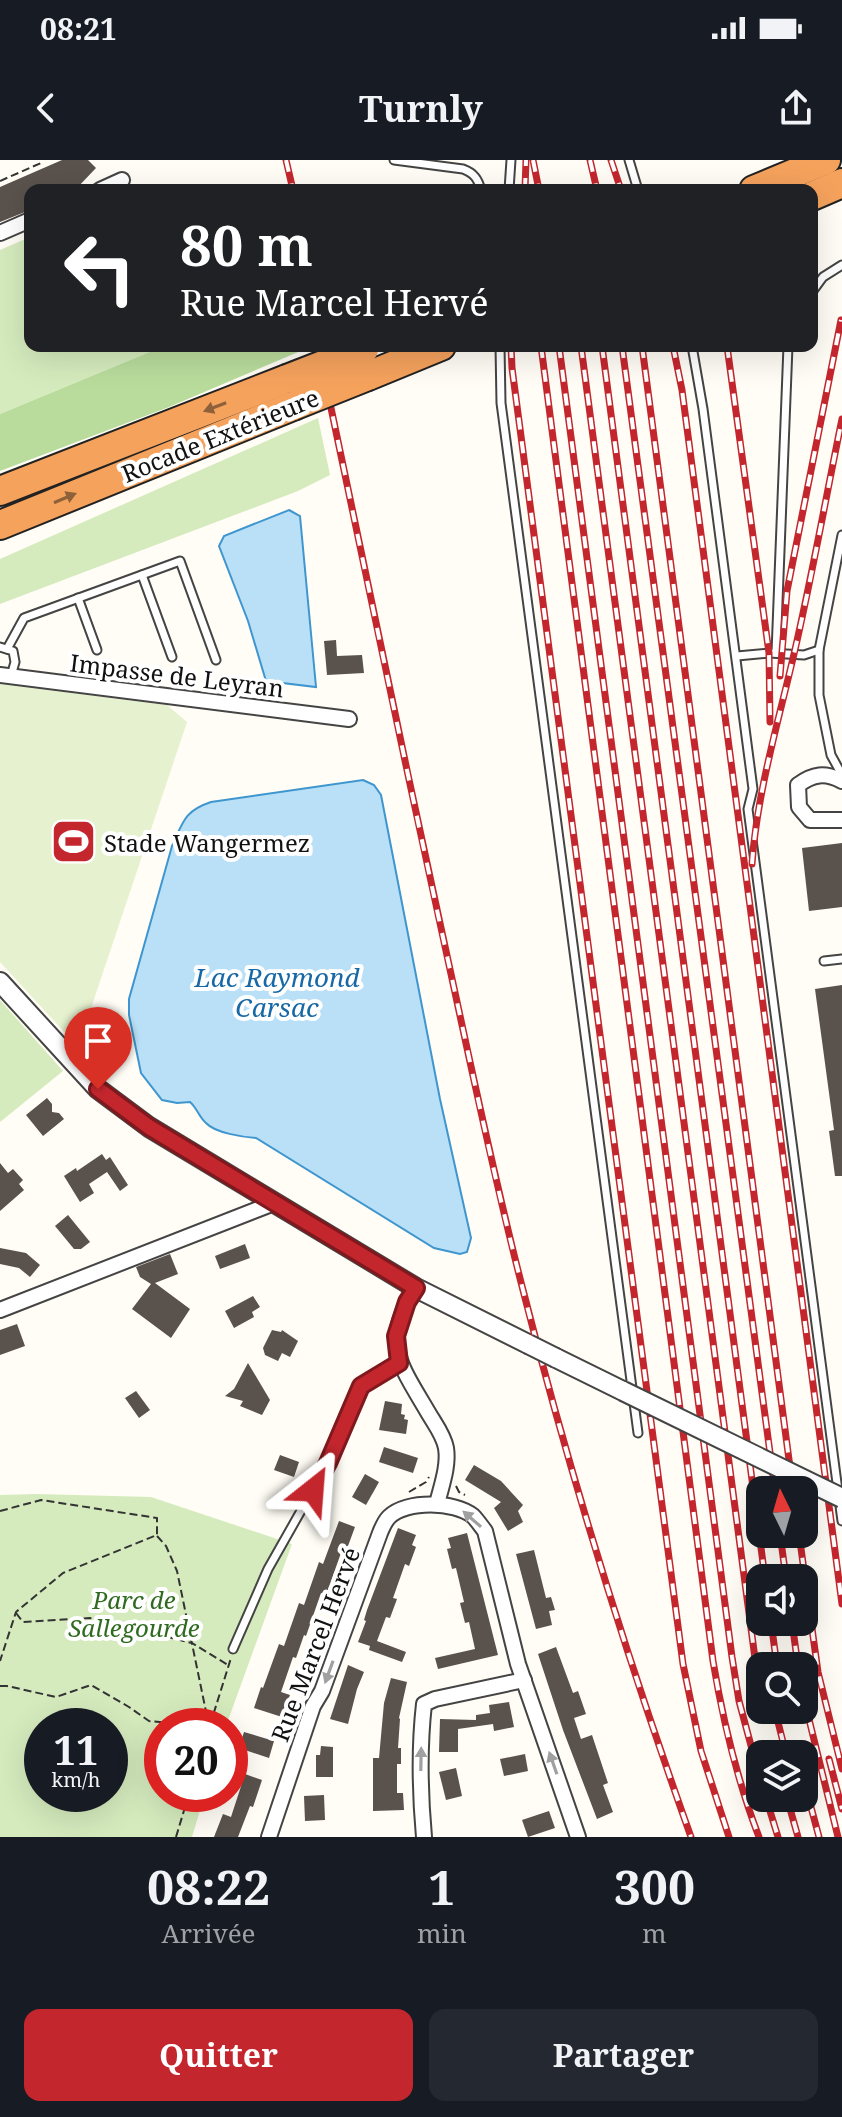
<!DOCTYPE html>
<html lang="fr">
<meta charset="utf-8">
<style>
body{margin:0;font-family:"Noto Serif",serif;background:#242831;color:#f1f3f6;height:100vh;display:flex;flex-direction:column;font-size:30px;white-space:nowrap}
*{box-sizing:border-box;margin:0}
p{font-size:26px;color:#9ea1a6}
.icon{flex:none;width:44px;height:44px;fill:none;stroke:currentColor;stroke-width:2;stroke-linecap:round;stroke-linejoin:round}
.map{position:relative;height:1677px;overflow:hidden}
.side{display:flex;flex-direction:column;background:#171b24;flex:1}
.side>*{flex:none}
.top-card{position:absolute;left:24px;top:24px;width:794px;height:168px;border-radius:16px;box-shadow:0 8px 32px #0002;background:#202124;color:#fff;overflow:hidden}
.needle{width:52px;rotate:355deg}
.buttons{position:absolute;left:746px;top:1316px;display:grid;gap:16px}
.buttons a{display:grid;place-items:center;width:72px;height:72px;border-radius:16px;background:#171b24;box-shadow:0 8px 32px #0002;font-size:40px}
.speed{position:absolute;left:24px;top:1548px;display:flex;gap:16px;font-size:40px;font-weight:700;text-align:center}
.speed>*{display:grid;place-content:center;width:104px;height:104px;border-radius:50%;background:#171b24;box-shadow:0 8px 32px #0002;line-height:1}
.speed small{font-size:20px;font-weight:400}
.speed .limit{border:12px solid #d22;background:#fff;color:#111}
.pin{position:absolute;display:grid;place-items:center;width:68px;height:68px;color:#fff;margin:-82px -34px;border-radius:50% 50% 50% 0;rotate:-45deg;box-shadow:0 0 8px #0007}
.pin .icon{rotate:45deg}
.me{position:absolute;width:88px;margin:-44px;rotate:28deg;stroke-linejoin:round;filter:drop-shadow(0 0 6px #0008)}
.turn{display:flex;align-items:center;gap:28px;height:168px;padding:0 24px;font-size:36px}
.turn .icon{width:104px;height:104px;stroke-width:2.5}
.turn b{display:block;font-size:56px;line-height:68px}
.eta{display:flex;justify-content:space-evenly;align-items:center;height:136px;text-align:center}
.eta b{font-size:48px;font-weight:700;line-height:56px}
.primary-button{display:flex;gap:16px;margin-top:auto;padding:16px 24px}
.primary-button a{flex:1;height:92px;border-radius:16px;background:#c4262e;color:#fff;font-size:32px;font-weight:700;line-height:92px;text-align:center}
.primary-button a+a{background:#242831;color:#f1f3f6}
.status{display:flex;justify-content:space-between;align-items:center;height:56px;padding:0 40px;background:#171b24;direction:ltr}
.status svg{height:22px;fill:currentColor}
header{display:flex;justify-content:space-between;align-items:center;height:104px;padding:0 24px;background:#171b24;font-size:36px;font-weight:700}
.map>svg:first-child{display:block}
.green{fill:#d5ebbd;fill-rule:evenodd}
.forest{fill:#b9dc9c}
.pitch{fill:#e6f2cf}
.water{fill:#b9e0f7;stroke:#3f96cf;stroke-width:2}
.building{fill:#5a524d}
.lines{fill:none;stroke-linecap:round;stroke-linejoin:round}
.service-casing{stroke:#444;stroke-width:11}
.minor-casing{stroke:#444;stroke-width:18}
.tertiary-casing{stroke:#444;stroke-width:22}
.motorway-casing{stroke:#222;stroke-width:32}
.path{stroke:#333;stroke-width:2;stroke-dasharray:8 4;stroke-linecap:butt}
.service{stroke:#fff;stroke-width:7}
.minor{stroke:#fff;stroke-width:14}
.tertiary{stroke:#fff;stroke-width:18}
.motorway{stroke:#f5a25d;stroke-width:28}
.rail-casing{stroke:#c4262e;stroke-width:7}
.rail{stroke:#fff;stroke-width:4;stroke-dasharray:12;stroke-linecap:butt}
.tertiary-bridge-casing{stroke:#444;stroke-width:22;stroke-linecap:butt}
.motorway-bridge-casing{stroke:#222;stroke-width:32;stroke-linecap:butt}
.tertiary-bridge{stroke:#fff;stroke-width:18}
.motorway-bridge{stroke:#f5a25d;stroke-width:28}
.oneway{fill:#8e613b}
.oneway2{fill:#a0a0a0}
.route-casing{stroke:#7f191e;stroke-width:20}
.route{stroke:#c4262e;stroke-width:14}
.labels{text-anchor:middle;dominant-baseline:central;stroke-width:8;stroke-linejoin:round;paint-order:stroke}
.street-label{font-size:24px;fill:#111;stroke:#fff}
.poi-label{font-size:24px;fill:#111;stroke:#fff;text-anchor:start}
.park-label{font-size:24px;font-style:italic;fill:#2f6b1f;stroke:#fff}
.water-label{font-size:26px;font-style:italic;fill:#1768a6;stroke:#fff}
</style>
<div class="status"><b>08:21</b><svg viewBox="0 0 49 12"><path d="M0 12V9h3v3zM5 12V6h3v6zM10 12V3h3v9zM15 12V0h3v12zM26 1h20v11H26zM47 4h2v5h-2z"/></svg></div>
<header><svg class="icon" aria-label="back" viewBox="0 0 24 24"><path d="M15 5l-7 7 7 7"/></svg>Turnly<svg class="icon" aria-label="share" viewBox="0 0 24 24"><path d="M12 15V3M7 8l5-5 5 5M5 13v7h14v-7"/></svg></header>
<div class="map">
<svg width="842" height="1677" viewBox="0 0 842 1677">
<rect width="100%" height="100%" fill="#fffdf5"/>
<g class="green">
<polygon points="30,77 30,186 164,186 0,254 0,90"/>
<polygon points="318,258 330,315 298,331 0,444 0,399"/>
<polygon points="0,840 63,911 0,962"/>
<path d="M 36,1334 L 151,1337 L 292,1384 L 226,1566 L 162,1566 L 162,1634 L 205,1634 L 192,1677 L 0,1677 L 0,1335 ZM 42,1566 L 110,1566 L 110,1634 L 42,1634 Z"/>
</g>
<polygon class="forest" points="164,186 302,186 303,190 169,247 0,311 0,254"/>
<polygon class="pitch" points="0,524 167,545 187,562 78,887 0,802"/>
<g class="water">
<polygon points="289,350 300,356 316,527 266,521 248,461 219,386 224,376"/>
<path d="M 363,620 L 374,625 L 381,635 L 440,939 L 471,1078 L 467,1092 L 460,1094 L 434,1088 L 256,978 C 243,977 215,973 206,963 C 199,957 197,948 190,942 L 177,943 L 162,940 L 141,913 L 129,855 L 129,839 L 172,686 C 183,662 184,651 211,642 Z"/>
</g>
<g class="building">
<polygon points="62,0 88,0 96,8 75,30 30,30 30,50 0,62 0,27"/>
<polygon points="336,480 337,496 362,495 364,513 327,515 324,481"/>
<polygon points="842,683 842,747 809,751 802,688"/>
<polygon points="842,825 842,1016 835,1016 829,971 834,970 815,829"/>
<polygon points="47,938 52,944 52,952 59,953 64,959 43,976 26,955"/>
<polygon points="102,994 106,1000 110,997 128,1025 120,1031 107,1012 89,1024 94,1033 80,1042 64,1016 76,1008 77,1011"/>
<polygon points="0,1003 8,1013 13,1009 23,1020 19,1024 24,1030 0,1051"/>
<polygon points="68,1055 90,1082 81,1089 74,1089 55,1066"/>
<polygon points="245,1084 250,1098 220,1109 215,1096"/>
<polygon points="0,1088 26,1093 40,1105 30,1117 19,1108 0,1104"/>
<polygon points="170,1094 178,1114 155,1123 190,1149 171,1178 132,1149 151,1124 140,1117 136,1107"/>
<polygon points="253,1136 260,1147 252,1152 254,1157 234,1168 225,1151"/>
<polygon points="17,1164 25,1186 0,1195 0,1170"/>
<polygon points="272,1170 281,1172 282,1170 298,1181 290,1197 282,1193 278,1201 265,1195 263,1188"/>
<polygon points="248,1203 270,1240 262,1255 240,1246 243,1241 225,1236 234,1229"/>
<polygon points="136,1231 150,1250 139,1258 125,1238"/>
<polygon points="385,1241 402,1244 401,1254 405,1255 404,1259 408,1260 406,1274 379,1270"/>
<polygon points="384,1287 418,1298 413,1313 379,1302"/>
<polygon points="280,1295 299,1302 294,1317 274,1310"/>
<polygon points="474,1305 501,1321 523,1345 518,1351 523,1362 508,1371 494,1348 501,1342 465,1320"/>
<polygon points="365,1314 379,1322 366,1345 352,1337"/>
<polygon points="339,1361 355,1367 345,1394 341,1393 326,1435 321,1433 306,1476 304,1475 296,1498 293,1497 281,1532 290,1535 282,1557 254,1548 261,1527 263,1528 279,1484 284,1486 299,1443 304,1445 319,1402 323,1404"/>
<polygon points="398,1368 416,1375 412,1385 416,1387 409,1406 405,1404 393,1438 397,1439 390,1458 386,1457 377,1481 406,1492 402,1502 369,1490 370,1486 358,1482 366,1461 364,1460 367,1450"/>
<polygon points="467,1373 498,1495 438,1509 435,1498 475,1489 469,1462 465,1463 460,1443 464,1442 456,1408 452,1409 447,1389 451,1388 448,1378"/>
<polygon points="534,1390 546,1438 551,1437 555,1450 549,1451 552,1465 536,1469 516,1394"/>
<polygon points="556,1487 573,1533 578,1531 586,1554 574,1558 581,1579 592,1575 608,1623 603,1625 613,1652 597,1659 563,1570 538,1494"/>
<polygon points="348,1505 364,1512 357,1529 348,1564 330,1559"/>
<polygon points="391,1518 407,1522 399,1558 400,1559 398,1588 401,1588 401,1604 397,1604 397,1633 403,1633 404,1650 373,1651 373,1598 379,1598 384,1543"/>
<polygon points="509,1542 514,1567 494,1571 493,1564 458,1569 458,1592 439,1592 440,1559 476,1560 476,1555 490,1553 489,1545"/>
<polygon points="244,1572 274,1581 269,1598 239,1588"/>
<polygon points="321,1586 333,1587 333,1617 316,1617 316,1595 320,1595"/>
<polygon points="525,1594 528,1611 504,1616 500,1599"/>
<polygon points="456,1608 462,1636 446,1640 439,1612"/>
<polygon points="245,1614 262,1620 253,1647 250,1646 238,1677 214,1677 223,1654 231,1657"/>
<polygon points="324,1635 325,1660 305,1661 304,1636"/>
<polygon points="549,1651 555,1668 528,1677 522,1660"/>
</g>
<g class="lines">
<defs>
<g id="service">
<path d="M 394,0 L 463,9 C 474,13 478,19 481,30"/>
<polyline points="629,0 638,30"/>
<polyline points="509,30 511,0"/>
<polyline points="812,132 823,117 842,105"/>
<polyline points="500,186 501,243 638,1273"/>
<polyline points="692,186 703,249 753,629 748,649 842,1361"/>
<polyline points="842,375 819,490 819,535 831,595 842,615"/>
<polyline points="142,415 172,497"/>
<polyline points="78,438 97,490"/>
<polyline points="0,487 13,491 15,502 11,516"/>
<polyline points="7,489 24,458 180,401 216,500"/>
<polyline points="776,493 788,186"/>
<polyline points="737,496 769,493 804,495 819,490"/>
<polyline points="824,801 842,799"/>
<polyline points="233,1489 268,1409 328,1303 361,1226 399,1203"/>
</g>
<g id="minor">
<polyline points="100,30 122,20"/>
<polyline points="0,73 30,60"/>
<polyline points="0,515 349,559"/>
<path d="M 842,621 C 825,612 813,614 798,625 L 799,647 L 810,660 L 842,660"/>
<path d="M 416,1128 C 380,1184 400,1204 429,1254 C 435,1264 444,1276 446,1288 C 449,1306 441,1327 437,1344"/>
<polyline points="0,1150 274,1043"/>
<path d="M 269,1677 L 313,1546 L 322,1531 L 380,1373 C 382,1368 385,1361 389,1357 C 406,1340 455,1341 473,1356 C 477,1360 481,1366 485,1371 L 518,1504 L 578,1677"/>
<path d="M 424,1677 C 420,1633 419,1588 424,1544 L 435,1539 L 524,1520"/>
</g>
<g id="tertiary">
<polyline points="0,822 98,929 149,967 416,1128 528,1184"/>
<polyline points="556,1198 623,1231"/>
</g>
<g id="motorway">
<polyline points="754,30 826,0"/>
<polyline points="812,36 842,23"/>
<polyline points="368,216 441,186"/>
<polyline points="0,331 287,219"/>
<polyline points="0,365 293,246"/>
</g>
</defs>
<use href="#service" class="service-casing"/>
<use href="#minor" class="minor-casing"/>
<use href="#tertiary" class="tertiary-casing"/>
<use href="#motorway" class="motorway-casing"/>
<g class="path">
<polyline points="0,21 41,3 40,0"/>
<polyline points="456,1326 459,1332 465,1335"/>
<polyline points="409,1332 426,1322 429,1317"/>
<polyline points="0,1351 41,1340 157,1358 157,1375 63,1413 16,1452 0,1501"/>
<polyline points="157,1376 166,1386 177,1411 209,1566"/>
<polyline points="16,1453 23,1462 90,1458 192,1483 228,1505"/>
<polyline points="0,1526 7,1526 56,1537 91,1525 129,1547 149,1561 198,1566"/>
<polyline points="210,1565 231,1498"/>
<polyline points="176,1677 189,1634"/>
</g>
<use href="#service" class="service"/>
<use href="#minor" class="minor"/>
<use href="#tertiary" class="tertiary"/>
<use href="#motorway" class="motorway"/>
<defs>
<g id="rail">
<polyline points="286,0 293,30"/>
<polyline points="533,0 539,30"/>
<polyline points="590,0 597,30"/>
<polyline points="611,0 621,30"/>
<polyline points="525,30 526,0"/>
<path d="M 318,186 C 362,395 405,605 451,814 C 474,920 496,1026 523,1130 C 570,1315 627,1498 691,1677"/>
<polyline points="511,186 512,208 683,1504 701,1591 729,1677"/>
<path d="M 541,186 L 713,1501 C 723,1561 737,1620 759,1677"/>
<polyline points="559,186 732,1497 739,1541 760,1619"/>
<polyline points="581,186 760,1536"/>
<polyline points="602,186 765,1418"/>
<polyline points="622,186 775,1330"/>
<polyline points="642,186 793,1330"/>
<polyline points="673,186 682,230 842,1444"/>
<polyline points="727,186 769,493 770,562"/>
<polyline points="780,516 787,431 841,160"/>
<path d="M 752,704 C 757,633 778,563 794,494 C 812,416 826,337 842,259"/>
<polyline points="780,1374 786,1418"/>
<polyline points="799,1374 818,1512 842,1609"/>
<polyline points="771,1462 777,1506"/>
<polyline points="792,1462 798,1506"/>
<polyline points="804,1539 838,1677"/>
<polyline points="775,1550 786,1594"/>
<polyline points="829,1599 842,1649"/>
<polyline points="804,1621 819,1677"/>
<polyline points="766,1638 778,1677"/>
<polyline points="787,1638 798,1677"/>
</g>
</defs>
<use href="#rail" class="rail-casing"/>
<use href="#rail" class="rail"/>
<defs>
<g id="tertiary-bridge">
<polyline points="528,1184 556,1198"/>
<polyline points="623,1231 842,1338"/>
</g>
<g id="motorway-bridge">
<polyline points="287,219 364,189"/>
<polyline points="293,246 368,216"/>
</g>
</defs>
<use href="#tertiary-bridge" class="tertiary-bridge-casing"/>
<use href="#motorway-bridge" class="motorway-bridge-casing"/>
<use href="#tertiary-bridge" class="tertiary-bridge"/>
<use href="#motorway-bridge" class="motorway-bridge"/>
</g>
<defs><path id="oneway-solid" d="M-6-.8H1V-3.2L6.5 0L1 3.2V.8H-6Z" transform="scale(2)"/></defs>
<g class="oneway">
<use href="#oneway-solid" transform="translate(215 247) rotate(159)"/>
<use href="#oneway-solid" transform="translate(65 338) rotate(-23)"/>
</g>
<g class="oneway2">
<use href="#oneway-solid" transform="translate(472 1359) rotate(-139)"/>
<use href="#oneway-solid" transform="translate(329 1512) rotate(110)"/>
<use href="#oneway-solid" transform="translate(421 1599) rotate(-89)"/>
<use href="#oneway-solid" transform="translate(553 1603) rotate(-109)"/>
</g>
<g class="lines">
<defs>
<polyline id="route" points="98,929 149,967 416,1128 407,1142 396,1176 399,1203 361,1226 328,1303 313,1330"/>
</defs>
<use href="#route" class="route-casing"/>
<use href="#route" class="route"/>
</g>
<defs>
<symbol id="stadium-square" viewBox="-11 -11 22 22"><rect x="-9" y="-9" width="18" height="18" rx="4" fill="#c4262e" stroke="#fff"/><path d="M0-5a6.5 5 0 1 0 0 10a6.5 5 0 1 0 0-10ZM-3.5-1.8h7v3.6h-7Z" fill="#fff"/></symbol>
</defs>
<g fill-rule="evenodd">
<use href="#stadium-square" x="48" y="656" width="51" height="51"/>
</g>
<g class="labels">
<g class="street-label">
<text transform="translate(220 275) rotate(-22)">Rocade Extérieure</text>
<text transform="translate(177 515) rotate(7)">Impasse de Leyran</text>
<text transform="translate(315 1484) rotate(-69)">Rue Marcel Hervé</text>
</g>
<g class="poi-label">
<text x="104" y="682">Stade Wangermez</text>
</g>
<g class="park-label">
<text x="134" y="1439">Parc de<tspan x="134" dy="28">Sallegourde</tspan></text>
</g>
<g class="water-label">
<text x="277" y="817">Lac Raymond<tspan x="277" dy="30">Carsac</tspan></text>
</g>
</g>
</svg>
<div class="buttons">
<a><svg class="needle" viewBox="-14 -14 28 28"><path d="M0-13l5 13h-10z" fill="#e53935"/><path d="M0 13l5-13h-10z" fill="#9ea1a6"/></svg></a>
<a><svg class="icon" aria-label="sound" viewBox="0 0 24 24"><path d="M4 9h4l5-4v14l-5-4H4zM17 9q2 3 0 6"/></svg></a>
<a><svg class="icon" aria-label="search" viewBox="0 0 24 24"><circle cx="10" cy="10" r="6"/><path d="M15 15l6 6"/></svg></a>
<a><svg class="icon" aria-label="layers" viewBox="0 0 24 24"><path d="M12 4l9 5-9 5-9-5zM3 14l9 5 9-5"/></svg></a>
</div>
<div class="speed"><div>11<small>km/h</small></div><div class="limit">20</div></div>
<div class="pin" style="left:98px;top:929px;background:#d93025"><svg class="icon" aria-label="arrive" viewBox="0 0 24 24"><path d="M6 21V4h12l-3 4 3 4H6"/></svg></div>
<svg class="me" style="left:313px;top:1330px" viewBox="-20 -20 40 40"><path d="M0-17L14 15 0 8-14 15z" fill="#c4262e" stroke="#fff" stroke-width="4"/></svg>
<div class="top-card">
<div class="turn"><svg class="icon" aria-label="left" viewBox="0 0 24 24"><path d="M17 20v-9H6M10 6l-5 5 5 5"/></svg><div><b>80 m</b>Rue Marcel Hervé</div></div>
</div>
</div>
<section class="side">
<div class="eta">
<div><b>08:22</b><p>Arrivée</p></div>
<div><b>1</b><p>min</p></div>
<div><b>300</b><p>m</p></div>
</div>
<div class="primary-button"><a>Quitter</a><a>Partager</a></div>
</section>
